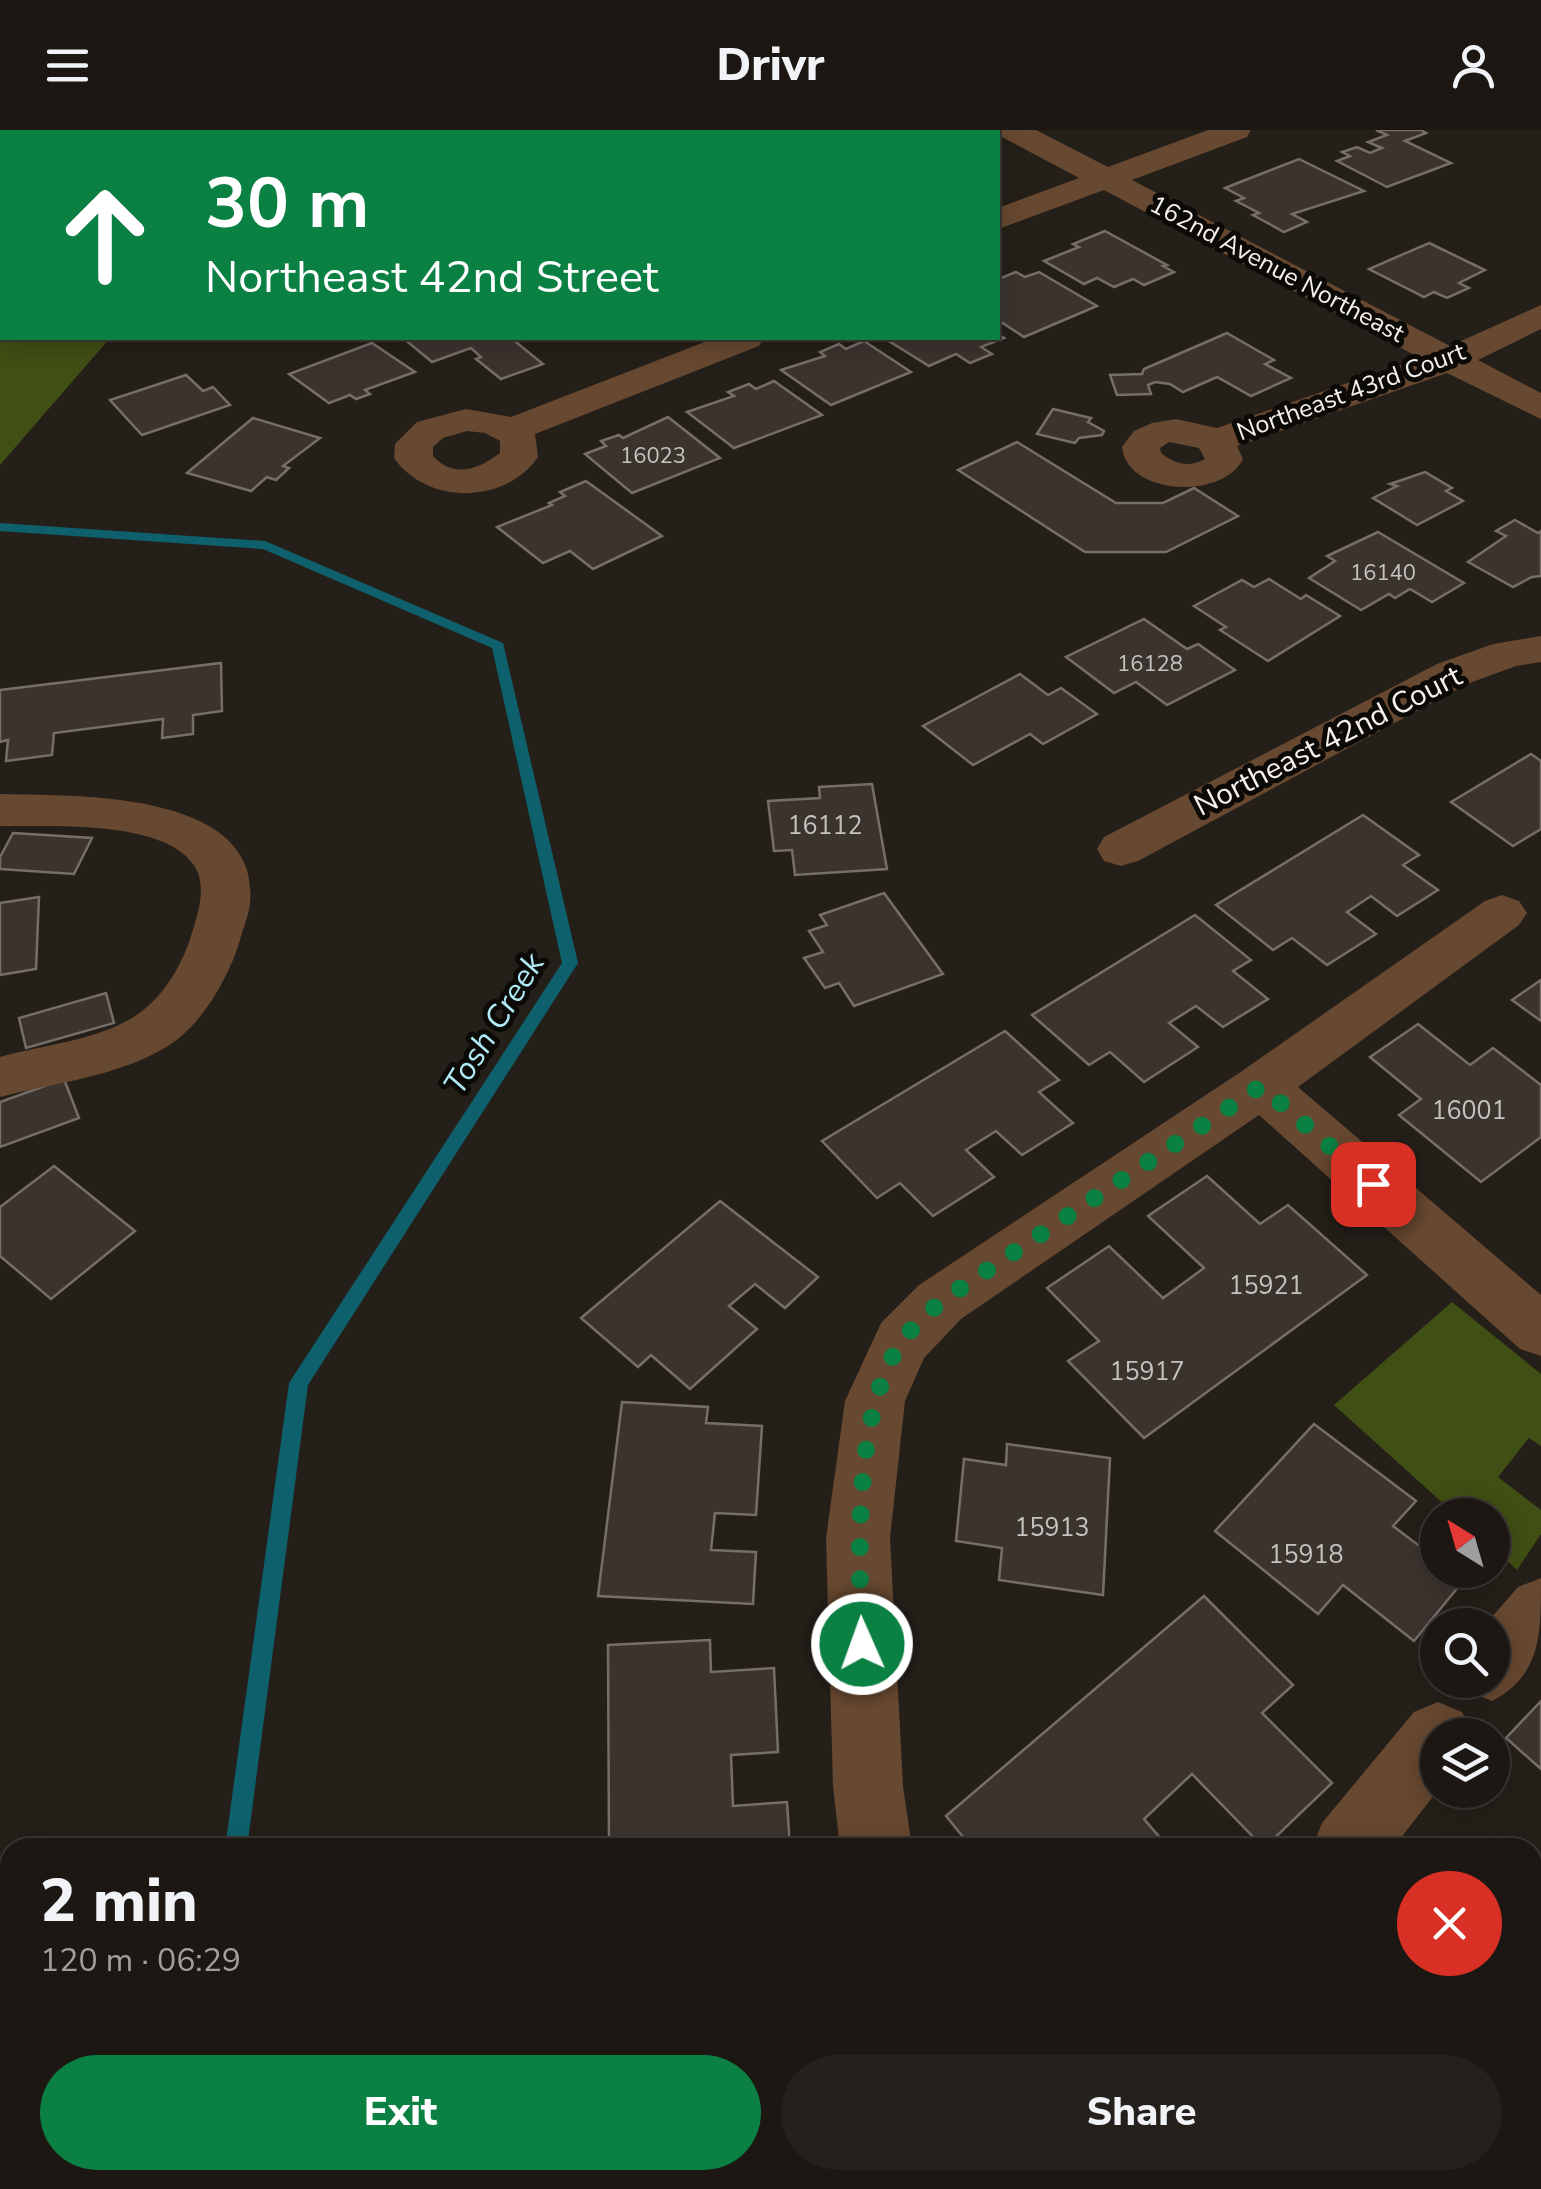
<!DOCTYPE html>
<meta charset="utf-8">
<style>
body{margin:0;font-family:"Nunito Sans",sans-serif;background:#25201c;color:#f1f3f6;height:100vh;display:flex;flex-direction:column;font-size:38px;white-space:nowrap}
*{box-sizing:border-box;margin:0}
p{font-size:32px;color:#a09fa0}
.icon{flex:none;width:55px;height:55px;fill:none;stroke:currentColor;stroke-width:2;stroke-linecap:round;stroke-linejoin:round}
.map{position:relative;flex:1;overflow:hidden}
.drawer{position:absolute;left:0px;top:1708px;width:1542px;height:352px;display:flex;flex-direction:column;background:#1c1713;border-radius:30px 30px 0 0;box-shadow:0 5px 25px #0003,0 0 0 2px #3a3633}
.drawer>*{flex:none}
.banner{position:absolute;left:0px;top:0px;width:1000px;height:210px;box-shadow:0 5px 25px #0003,0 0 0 2px #3a3633;background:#0b8043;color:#fff;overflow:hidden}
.needle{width:65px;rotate:323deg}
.buttons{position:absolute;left:1420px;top:1368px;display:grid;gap:20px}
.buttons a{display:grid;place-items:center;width:90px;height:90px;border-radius:50%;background:#1c1713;box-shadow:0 5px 25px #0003,0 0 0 2px #3a3633;font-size:50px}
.pin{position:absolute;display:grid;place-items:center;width:85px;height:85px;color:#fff;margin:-42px;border-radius:20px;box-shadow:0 5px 15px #0006}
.me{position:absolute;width:110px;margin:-55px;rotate:358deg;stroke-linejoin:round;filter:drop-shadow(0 0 8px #0008)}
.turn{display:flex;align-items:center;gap:35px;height:210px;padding:0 40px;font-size:45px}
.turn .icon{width:130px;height:130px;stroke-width:2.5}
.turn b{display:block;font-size:70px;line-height:85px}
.round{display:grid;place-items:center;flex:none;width:105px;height:105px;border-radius:52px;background:#25201c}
.overview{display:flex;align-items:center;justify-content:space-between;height:170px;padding:0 40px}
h1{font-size:60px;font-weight:800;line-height:75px}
.cta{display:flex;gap:20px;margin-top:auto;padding:20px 40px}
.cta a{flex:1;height:115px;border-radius:60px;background:#0b8043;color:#fff;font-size:40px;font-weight:800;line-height:115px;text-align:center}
.cta a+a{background:#25201c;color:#f1f3f6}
header{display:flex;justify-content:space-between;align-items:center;height:130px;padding:0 40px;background:#1c1713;font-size:45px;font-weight:800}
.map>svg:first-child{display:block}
.green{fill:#404f14}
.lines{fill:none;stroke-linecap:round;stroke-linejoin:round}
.stream{fill:#0e606d;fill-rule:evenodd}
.building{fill:#3b332e;stroke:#776e69;stroke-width:2.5}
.lane{stroke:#674830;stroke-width:32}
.street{fill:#674830;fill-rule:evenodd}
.route{stroke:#0b8043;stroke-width:18;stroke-dasharray:0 32.4}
.labels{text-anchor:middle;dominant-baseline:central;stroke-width:10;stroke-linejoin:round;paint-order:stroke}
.far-number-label{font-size:22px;fill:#c6c2bd}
.far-street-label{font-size:25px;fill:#f5f1ed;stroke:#0c0a07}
.number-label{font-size:25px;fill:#c6c2bd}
.street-label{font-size:30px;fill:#f5f1ed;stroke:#0c0a07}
.water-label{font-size:32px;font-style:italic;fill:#afeaf6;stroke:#0c0a07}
</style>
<header><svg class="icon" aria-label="menu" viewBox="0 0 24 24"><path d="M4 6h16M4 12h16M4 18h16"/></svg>Drivr<svg class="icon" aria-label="person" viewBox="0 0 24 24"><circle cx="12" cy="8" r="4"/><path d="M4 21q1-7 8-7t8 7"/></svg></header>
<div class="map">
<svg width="1541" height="2059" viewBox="0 0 1541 2059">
<rect width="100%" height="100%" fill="#251f19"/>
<g class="green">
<polygon points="0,0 289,0 2,2 2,208 110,208 0,335"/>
<polygon points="1452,1172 1541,1244 1541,1316 1529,1308 1498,1347 1541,1380 1541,1404 1517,1440 1493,1418 1492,1385 1456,1385 1334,1275"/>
</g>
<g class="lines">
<g class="stream">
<rect x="0" y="196" width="2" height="8"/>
<polygon points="0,393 265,411 503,513 578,833 308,1255 247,1718 225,1718 289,1253 562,833 492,518 263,419 0,401"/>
<polygon points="178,2050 204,2050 203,2059 177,2059"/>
</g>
</g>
<g class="building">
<polygon points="600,0 717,0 713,2"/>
<polygon points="1376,0 1421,0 1426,3 1405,11 1451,33 1387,57 1337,31 1350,26 1342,22 1357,17 1370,23 1382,18 1368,12 1387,5"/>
<polygon points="1299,29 1364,61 1292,84 1307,92 1284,102 1253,85 1259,83 1236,71 1244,68 1225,58"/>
<polygon points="1105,101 1167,135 1163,136 1174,142 1144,155 1133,149 1114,157 1097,148 1084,154 1044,131 1079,117 1073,114"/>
<polygon points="1429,113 1485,140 1459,153 1469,158 1447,168 1434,162 1424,167 1369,139"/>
<polygon points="1016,142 1025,147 1039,142 1097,176 1024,207 998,190 998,149"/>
<polygon points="1227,203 1274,230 1265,234 1291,248 1251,266 1217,247 1183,262 1170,254 1155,252 1148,255 1151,264 1117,265 1110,245 1142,244 1144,239"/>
<polygon points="998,204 1004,208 981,217 992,224 970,233 956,224 929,236 884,208 998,208"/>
<polygon points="403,208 511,208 543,234 501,249 476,229 481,227 471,218 432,232"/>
<polygon points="864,211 911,242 831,275 781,240 825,226 820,222 839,214 846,219"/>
<polygon points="372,213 415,242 365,260 370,264 356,269 350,265 329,273 289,244"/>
<polygon points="186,245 203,261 213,257 230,275 142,305 110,270"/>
<polygon points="774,251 822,285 734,318 687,282 734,266 728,262 749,254 756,259"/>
<polygon points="1053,279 1091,288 1088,292 1104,301 1102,305 1079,308 1075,313 1037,304"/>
<polygon points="668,287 720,328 632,363 585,324 606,316 601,311 619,305 623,308"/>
<polygon points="253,288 320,308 283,336 289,338 276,350 267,347 251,361 187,343"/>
<polygon points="1017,312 1116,373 1163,373 1194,358 1238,386 1166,422 1085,422 958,340"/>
<polygon points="1425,342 1452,358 1446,361 1463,371 1417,395 1373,368 1397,356 1390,354"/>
<polygon points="586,351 662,406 593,439 570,421 543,433 497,397 552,375 549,373 565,366 560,362"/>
<polygon points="1515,390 1538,403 1541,401 1541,446 1532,447 1513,457 1468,432 1506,406 1496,401"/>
<polygon points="1378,402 1464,453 1432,472 1410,459 1395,468 1389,464 1361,480 1309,448 1335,431 1327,426"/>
<polygon points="1269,449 1301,469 1306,465 1340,486 1268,531 1220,500 1226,497 1194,476 1242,450 1254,457"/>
<polygon points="1144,489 1187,519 1198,514 1235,540 1167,575 1136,552 1114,563 1066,527"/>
<polygon points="221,533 222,581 193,585 193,604 162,608 163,589 54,603 52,625 6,631 8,610 0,612 0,560"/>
<polygon points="1020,544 1048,565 1061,558 1097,584 1043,614 1030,604 973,635 923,596"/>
<polygon points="1531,624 1541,631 1541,699 1513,716 1451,672"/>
<polygon points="872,654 887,739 795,745 792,720 774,721 768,671 820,668 819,657"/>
<polygon points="1363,685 1419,725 1403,735 1438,760 1397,786 1371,766 1347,782 1376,804 1327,835 1292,808 1273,820 1216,775"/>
<polygon points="13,703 92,708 74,744 0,739 0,727"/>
<polygon points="884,763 943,844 854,876 839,853 825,858 804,828 823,822 809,801 827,795 820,785"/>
<polygon points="39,767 36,839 0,845 0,773"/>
<polygon points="1195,785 1251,830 1233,841 1268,869 1223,897 1196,876 1169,893 1198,917 1144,952 1110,922 1089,935 1032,885"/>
<polygon points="1541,850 1541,891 1512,870"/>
<polygon points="106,863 114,893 26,918 19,888"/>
<polygon points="1418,894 1470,935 1493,918 1541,955 1541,1007 1481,1052 1399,985 1421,969 1370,927"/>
<polygon points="1005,901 1059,950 1039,962 1073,993 1022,1025 996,1001 966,1020 994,1047 933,1086 900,1053 877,1068 822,1011"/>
<polygon points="64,949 79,988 0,1017 0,972"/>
<polygon points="54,1036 135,1101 51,1169 0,1126 0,1077"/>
<polygon points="1207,1046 1260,1094 1288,1075 1367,1145 1144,1308 1068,1231 1099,1211 1047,1158 1109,1116 1163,1168 1204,1138 1148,1086"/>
<polygon points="720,1071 818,1147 785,1178 755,1154 729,1176 757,1199 690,1259 651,1225 638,1237 581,1188"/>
<polygon points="622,1272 708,1277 706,1293 762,1296 756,1385 715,1383 711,1420 756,1422 753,1474 598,1466"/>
<polygon points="1314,1294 1416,1371 1393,1396 1438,1430 1438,1440 1450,1440 1464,1450 1414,1511 1343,1455 1318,1484 1215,1401"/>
<polygon points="1007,1314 1110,1328 1103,1465 999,1450 1002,1418 956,1411 964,1329 1006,1335"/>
<polygon points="1204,1466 1293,1555 1262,1583 1332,1653 1264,1718 1192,1644 1144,1689 1169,1718 972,1718 946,1686"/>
<polygon points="710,1510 711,1542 774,1538 778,1622 731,1625 733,1676 787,1672 790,1718 609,1718 608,1515"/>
<polygon points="1541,1571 1541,1639 1506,1608"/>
<polygon points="1541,1809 1541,2019 1532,2029 1532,1815"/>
<rect x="597" y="2050" width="140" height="9"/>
<polygon points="1170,2050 1277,2050 1283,2059 1157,2059"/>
<polygon points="1306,2050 1324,2050 1330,2059 1293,2059"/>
<polygon points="1367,2050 1513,2050 1505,2059 1375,2059"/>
</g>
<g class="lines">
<polyline class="lane" points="471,2 479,0"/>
<g class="street">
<path d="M 998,0 L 1036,0 L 1108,37 L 1208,0 L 1251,0 L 1247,7 L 1132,50 L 1450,216 L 1541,175 L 1541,199 L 1478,230 L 1541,263 L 1541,289 L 1447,243 L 1237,316 L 1243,329 C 1223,370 1127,366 1122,317 L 1134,301 L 1152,293 L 1176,289 L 1217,298 L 1420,228 L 1104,60 L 998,99 L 998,78 L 1079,48 L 1002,7 ZM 1169,312 L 1199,318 L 1205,329 C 1189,338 1175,334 1161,323 L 1160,318 Z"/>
<path d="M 715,208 L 764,208 L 759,216 L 535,304 L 538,327 C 505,375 427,375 394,328 L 395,314 L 417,292 L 466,279 L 511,287 ZM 467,301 L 485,303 L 500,311 L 500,323 C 479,339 454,349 433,326 L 433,317 L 443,308 Z"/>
<polygon points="1541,506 1541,532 1516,536 1467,554 1138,731 1121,736 1104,731 1097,719 1104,707 1437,534 1493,514"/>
<path d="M 0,664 C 72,666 262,659 250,773 C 249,785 243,798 240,810 C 229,847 202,895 168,916 C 120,946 54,953 0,967 L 0,927 C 42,915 94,911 132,888 C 162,870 182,836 192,803 C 198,783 207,757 195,737 C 166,689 50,697 0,696 Z"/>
<polygon points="1502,765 1519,771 1527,783 1519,795 1298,957 1541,1165 1541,1226 1520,1219 1259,985 961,1189 924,1228 905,1271 890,1408 903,1656 912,1718 840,1718 833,1656 826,1408 845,1271 881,1193 919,1155 1242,941 1485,771"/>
<path d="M 1541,1448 C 1541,1506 1541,1545 1492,1571 L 1468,1561 L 1464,1550 L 1492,1550 L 1492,1495 L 1485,1495 L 1518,1457 Z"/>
<polygon points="1438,1572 1462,1582 1472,1605 1438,1605 1438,1660 1393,1718 1312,1718 1322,1693 1414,1582"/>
<polygon points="883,2050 963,2050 966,2059 886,2059"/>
</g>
</g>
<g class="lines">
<path class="route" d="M 862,1514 C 859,1429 852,1283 902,1211 C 912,1197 928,1184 940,1172 L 1261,956 L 1373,1054"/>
</g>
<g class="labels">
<g class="far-number-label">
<text x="653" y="326">16023</text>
<text x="1383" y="443">16140</text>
<text x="1150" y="534">16128</text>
</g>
<g class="far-street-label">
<text transform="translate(1277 139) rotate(28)">162nd Avenue Northeast</text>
<text transform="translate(1351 262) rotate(-20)">Northeast 43rd Court</text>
</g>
<g class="number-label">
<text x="825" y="696">16112</text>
<text x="1469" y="981">16001</text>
<text x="1266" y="1156">15921</text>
<text x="1147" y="1242">15917</text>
<text x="1052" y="1398">15913</text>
<text x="1306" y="1425">15918</text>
</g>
<g class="street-label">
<text transform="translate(1328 611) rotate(-27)">Northeast 42nd Court</text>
</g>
<g class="water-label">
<text transform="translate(494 894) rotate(-58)">Tosh Creek</text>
</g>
</g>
</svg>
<div class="buttons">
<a><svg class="needle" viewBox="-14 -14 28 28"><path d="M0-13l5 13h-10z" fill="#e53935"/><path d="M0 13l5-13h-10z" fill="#a09fa0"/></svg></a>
<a><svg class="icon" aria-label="search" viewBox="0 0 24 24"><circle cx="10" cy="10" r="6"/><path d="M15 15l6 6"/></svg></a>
<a><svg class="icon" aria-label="layers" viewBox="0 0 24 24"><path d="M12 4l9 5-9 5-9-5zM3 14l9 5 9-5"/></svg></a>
</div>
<div class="pin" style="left:1373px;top:1054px;background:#d93025"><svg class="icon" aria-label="arrive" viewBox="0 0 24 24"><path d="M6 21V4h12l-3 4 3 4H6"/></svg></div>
<svg class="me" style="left:862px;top:1514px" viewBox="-20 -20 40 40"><circle r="17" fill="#0b8043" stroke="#fff" stroke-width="3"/><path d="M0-11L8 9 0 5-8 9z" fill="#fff"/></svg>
<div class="banner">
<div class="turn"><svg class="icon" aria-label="ahead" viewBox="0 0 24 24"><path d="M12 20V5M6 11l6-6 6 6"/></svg><div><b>30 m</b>Northeast 42nd Street</div></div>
</div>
<section class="drawer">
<div class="overview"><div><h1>2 min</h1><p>120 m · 06:29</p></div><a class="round" style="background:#d93025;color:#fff"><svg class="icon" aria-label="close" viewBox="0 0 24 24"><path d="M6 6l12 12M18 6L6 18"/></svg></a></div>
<div class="cta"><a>Exit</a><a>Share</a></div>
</section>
</div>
